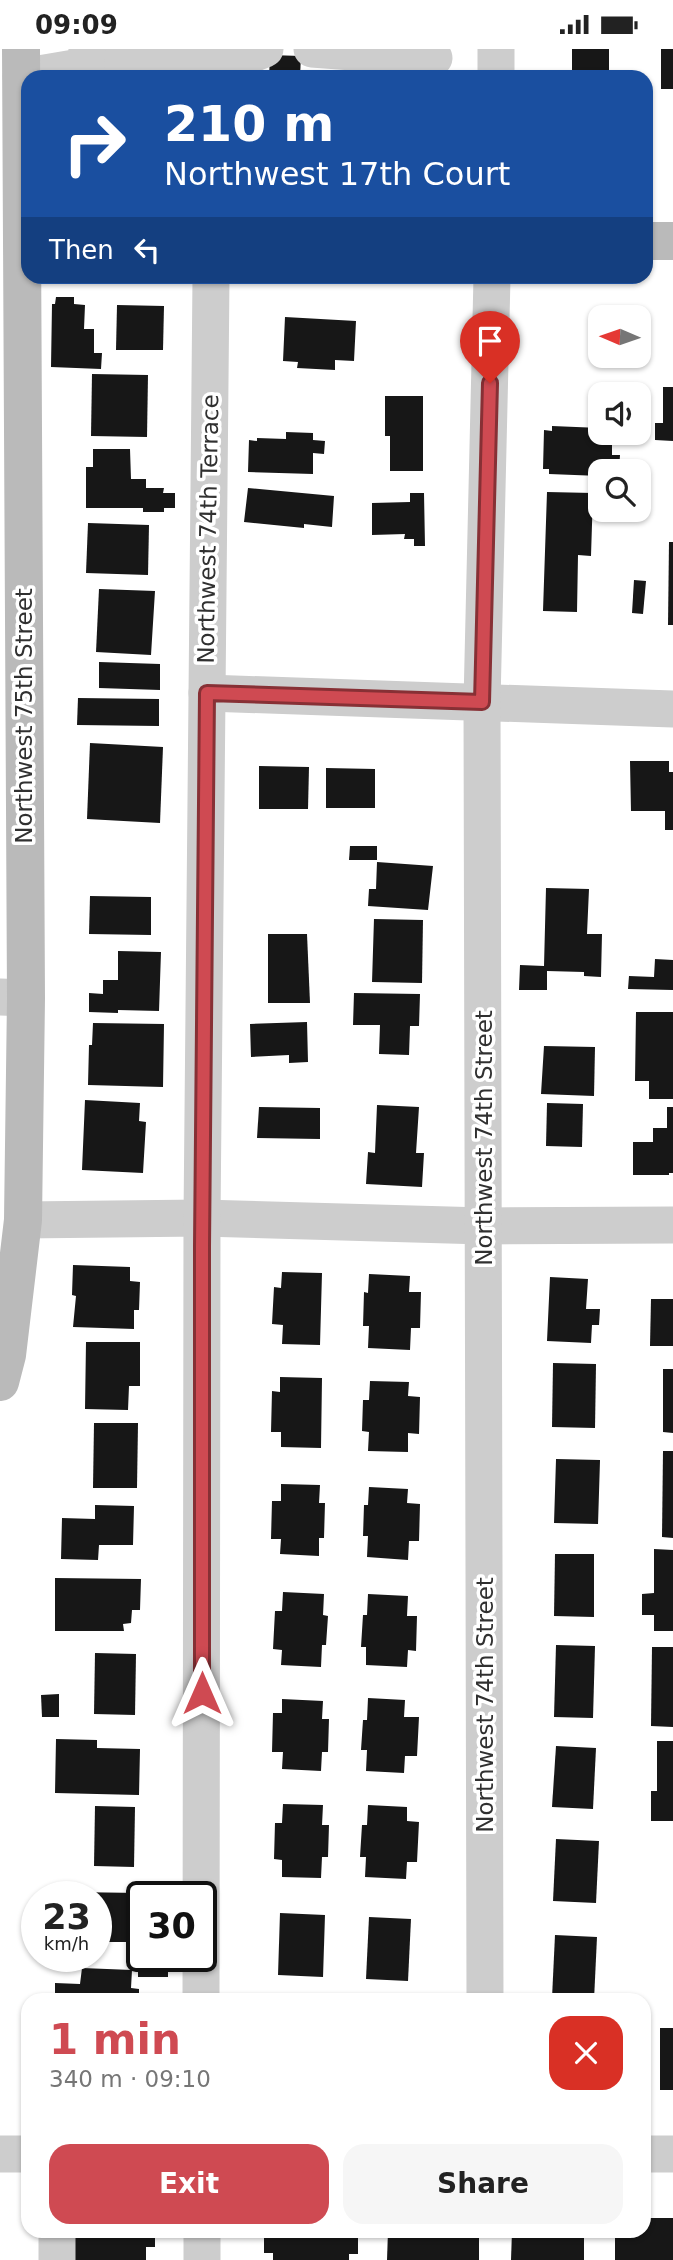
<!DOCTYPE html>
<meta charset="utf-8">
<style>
body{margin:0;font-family:"DejaVu Sans",sans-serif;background:#f6f6f6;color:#222;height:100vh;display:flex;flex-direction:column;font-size:26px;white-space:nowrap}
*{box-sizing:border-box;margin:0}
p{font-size:23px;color:#767676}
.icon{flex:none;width:38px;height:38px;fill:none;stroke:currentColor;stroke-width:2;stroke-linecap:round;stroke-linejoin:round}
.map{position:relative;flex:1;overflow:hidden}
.details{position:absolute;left:21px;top:1944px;width:630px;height:245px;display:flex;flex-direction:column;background:#fff;border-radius:21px;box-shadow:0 2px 5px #0004}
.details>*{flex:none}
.guide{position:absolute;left:21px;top:21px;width:632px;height:214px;border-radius:21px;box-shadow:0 2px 5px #0004;background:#1a4fa0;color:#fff;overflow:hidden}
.needle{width:46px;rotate:272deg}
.controls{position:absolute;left:588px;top:256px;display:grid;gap:14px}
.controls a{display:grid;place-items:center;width:63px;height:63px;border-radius:14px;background:#fff;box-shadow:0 2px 5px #0004;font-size:35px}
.speed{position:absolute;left:21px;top:1832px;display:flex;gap:14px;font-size:35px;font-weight:700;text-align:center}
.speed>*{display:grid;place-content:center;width:91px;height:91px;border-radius:50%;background:#fff;box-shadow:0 2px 5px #0004;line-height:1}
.speed small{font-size:18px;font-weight:400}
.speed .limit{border:4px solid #111;border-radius:10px;background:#fff;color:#111}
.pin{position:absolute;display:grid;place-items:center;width:60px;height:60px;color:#fff;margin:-72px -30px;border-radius:50% 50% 50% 0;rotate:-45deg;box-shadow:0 0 7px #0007}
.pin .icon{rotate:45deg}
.me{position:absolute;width:77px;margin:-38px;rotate:0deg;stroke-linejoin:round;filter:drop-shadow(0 0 5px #0008)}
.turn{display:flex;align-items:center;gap:24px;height:147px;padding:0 28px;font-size:32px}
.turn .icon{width:91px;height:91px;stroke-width:2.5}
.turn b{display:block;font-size:49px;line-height:60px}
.then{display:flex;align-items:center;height:66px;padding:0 28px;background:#0003;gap:14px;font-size:26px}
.round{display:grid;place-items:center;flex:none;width:74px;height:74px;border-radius:21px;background:#f6f6f6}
.summary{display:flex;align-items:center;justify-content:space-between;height:119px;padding:0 28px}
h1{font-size:42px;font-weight:700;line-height:52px;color:#cf4a52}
.cta{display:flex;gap:14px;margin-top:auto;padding:14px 28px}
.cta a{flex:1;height:80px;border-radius:21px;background:#cf4a52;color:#fff;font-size:28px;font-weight:700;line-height:80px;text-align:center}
.cta a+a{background:#f6f6f6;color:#222}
.status{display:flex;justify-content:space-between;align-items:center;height:49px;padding:0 35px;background:#fff;direction:ltr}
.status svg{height:19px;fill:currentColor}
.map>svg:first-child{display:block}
.building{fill:#171717}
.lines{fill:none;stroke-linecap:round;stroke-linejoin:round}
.street{stroke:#cdcdcd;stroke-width:37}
.secondary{stroke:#bababa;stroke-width:38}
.route-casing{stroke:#873035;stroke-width:18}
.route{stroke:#cf4a52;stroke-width:12}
.labels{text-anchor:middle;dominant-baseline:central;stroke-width:7;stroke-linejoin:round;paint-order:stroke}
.street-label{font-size:23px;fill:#303030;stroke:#fff}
</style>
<div class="status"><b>09:09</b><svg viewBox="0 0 49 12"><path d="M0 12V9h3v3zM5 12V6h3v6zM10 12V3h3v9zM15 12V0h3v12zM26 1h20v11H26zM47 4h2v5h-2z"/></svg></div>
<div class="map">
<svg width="673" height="2211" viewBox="0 0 673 2211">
<rect width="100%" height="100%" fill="#fff"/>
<g class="building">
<rect x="572" y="0" width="37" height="28"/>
<rect x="661" y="0" width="12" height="40"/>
<polygon points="270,6 301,7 300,28 269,28"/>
<polygon points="56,248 74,248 74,255 85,256 84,280 94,280 94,304 102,304 101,320 51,318 52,255 55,255"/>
<polygon points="117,256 164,257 163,301 116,301"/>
<polygon points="285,268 356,272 354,312 335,311 335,321 297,319 298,313 283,312"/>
<polygon points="92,325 148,326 147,388 91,387"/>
<polygon points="663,338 673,338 673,392 655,391 655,374 663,374"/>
<polygon points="385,347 423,347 423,422 390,422 390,387 385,387"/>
<polygon points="552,377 600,379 604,387 612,387 612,406 620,406 619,422 600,422 600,427 549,425 549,420 543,420 544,381 552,382"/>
<polygon points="286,383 313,384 313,391 325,392 324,405 313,404 313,425 248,423 249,391 257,392 257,389 286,390"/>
<polygon points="93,400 130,400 131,430 146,430 146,439 164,439 163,444 175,444 175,459 164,459 164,463 143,463 143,459 86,459 86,418 93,418"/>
<polygon points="248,439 334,447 332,478 304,475 304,479 244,473"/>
<polygon points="547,443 593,444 591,507 578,506 577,563 543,562"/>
<polygon points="410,444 424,444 425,497 414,497 414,490 404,490 405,485 372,486 372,454 410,453"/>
<polygon points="88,474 149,476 148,526 86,524"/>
<polygon points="669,493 673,493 673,576 668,576"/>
<polygon points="634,531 646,532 643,565 632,564"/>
<polygon points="99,540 155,542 151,606 96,603"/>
<polygon points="99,613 160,615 160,641 99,639"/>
<polygon points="78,649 159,650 159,677 77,676"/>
<polygon points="90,694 163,698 160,774 87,770"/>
<polygon points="630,712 669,712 669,723 673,723 673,781 665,781 665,762 631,762"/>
<polygon points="259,717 309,718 308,760 259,760"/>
<polygon points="326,719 375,720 375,759 326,759"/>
<polygon points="350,797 377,797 377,811 349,811"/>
<polygon points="377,813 433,817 428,861 368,857 369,840 376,840"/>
<polygon points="546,839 589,840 587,885 602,885 601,928 584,927 584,923 547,922 547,941 519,941 520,916 544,917"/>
<polygon points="90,847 151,848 151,886 89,885"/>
<polygon points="374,870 423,871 422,934 372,933"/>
<polygon points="268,885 307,885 310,954 268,954"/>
<polygon points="118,902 161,903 159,962 118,961 118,964 89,963 89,944 103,945 103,931 118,931"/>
<polygon points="655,910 673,911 673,941 628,940 629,927 654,928"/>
<polygon points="354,944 420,945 419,977 410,977 409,1006 379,1005 380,976 353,976"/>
<polygon points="636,963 673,963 673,1050 649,1050 649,1032 635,1032"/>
<polygon points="307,973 308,1013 289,1014 289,1006 251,1008 250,975"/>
<polygon points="93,974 164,975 163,1038 88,1036 89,996 92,996"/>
<polygon points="544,997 595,998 594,1047 541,1045"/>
<polygon points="85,1051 140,1054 139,1072 146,1073 143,1124 82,1121"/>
<polygon points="547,1054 583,1055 582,1098 546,1097"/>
<polygon points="377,1056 419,1058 416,1104 424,1104 422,1138 366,1135 368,1103 375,1104"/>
<polygon points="259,1058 320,1059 320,1090 257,1089"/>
<polygon points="667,1058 673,1058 673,1124 669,1124 669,1126 633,1126 633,1093 653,1093 653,1079 667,1079"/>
<polygon points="73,1216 130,1218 130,1232 140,1233 139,1261 134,1261 134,1280 73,1278 76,1247 72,1246"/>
<polygon points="282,1223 322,1224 320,1296 282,1295 283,1276 272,1275 274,1238 281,1239"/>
<polygon points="369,1225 410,1227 409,1243 421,1243 420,1279 411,1279 410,1301 368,1299 369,1277 363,1277 364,1243 368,1244"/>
<polygon points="550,1228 588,1230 586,1260 600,1260 599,1276 592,1276 591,1294 547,1292"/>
<polygon points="651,1250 673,1250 673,1297 650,1297"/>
<polygon points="86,1293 140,1293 140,1337 129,1337 128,1361 85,1360"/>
<polygon points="553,1314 596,1315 595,1379 552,1378"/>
<polygon points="663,1320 673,1320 673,1384 663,1383"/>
<polygon points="280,1328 322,1329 321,1399 281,1398 281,1383 271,1383 272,1342 280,1343"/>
<polygon points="370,1332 409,1333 408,1347 420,1348 419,1385 408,1384 408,1403 368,1402 369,1383 362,1382 363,1351 369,1351"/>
<polygon points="94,1374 138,1374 137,1439 93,1439"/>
<polygon points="663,1402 673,1402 673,1489 662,1488"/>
<polygon points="556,1410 600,1411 598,1475 554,1474"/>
<polygon points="281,1435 320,1436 319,1454 325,1454 324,1489 319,1489 319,1507 280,1505 281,1490 271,1490 272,1452 281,1452"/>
<polygon points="369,1438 408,1440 407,1454 420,1455 419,1492 409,1492 408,1511 367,1508 368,1487 363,1487 364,1456 368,1456"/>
<polygon points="95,1456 134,1457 133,1496 99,1496 98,1511 61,1510 62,1469 95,1470"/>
<polygon points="654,1500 673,1501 673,1582 654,1582 654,1566 642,1566 642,1545 654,1544"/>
<polygon points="555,1505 594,1505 594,1568 554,1567"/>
<polygon points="55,1529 141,1530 140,1561 132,1561 131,1574 123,1575 124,1582 55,1582"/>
<polygon points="283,1543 324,1545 323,1566 328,1567 326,1596 322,1596 321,1618 281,1616 282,1601 273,1600 275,1562 282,1562"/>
<polygon points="368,1545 408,1547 407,1567 417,1567 416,1602 408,1601 407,1618 366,1616 366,1598 361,1598 363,1566 367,1566"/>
<polygon points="556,1596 595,1597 593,1669 554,1668"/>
<polygon points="652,1598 673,1598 673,1678 651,1677"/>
<polygon points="95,1604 136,1605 135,1666 94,1665"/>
<polygon points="59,1645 59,1668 42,1668 41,1646"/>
<polygon points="368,1649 405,1651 404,1668 419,1668 417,1707 405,1707 404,1724 366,1722 367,1701 361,1701 363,1671 367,1671"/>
<polygon points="282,1650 323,1652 322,1670 329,1670 328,1703 322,1703 321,1722 282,1720 283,1703 272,1703 273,1664 282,1664"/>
<polygon points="56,1690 97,1691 97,1699 140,1700 139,1746 55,1744"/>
<polygon points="657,1692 673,1692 673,1772 651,1772 651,1742 657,1742"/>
<polygon points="556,1697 596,1699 593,1760 552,1758"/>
<polygon points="283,1755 323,1756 322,1776 329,1776 328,1808 322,1808 321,1829 282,1828 282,1811 274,1810 275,1774 282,1774"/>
<polygon points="368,1756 407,1758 407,1772 419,1773 417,1813 407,1813 406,1830 365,1828 366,1808 360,1808 362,1776 367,1776"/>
<polygon points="95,1757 135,1758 134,1818 94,1817"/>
<polygon points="556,1790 599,1792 596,1854 553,1852"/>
<polygon points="71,1843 141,1844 140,1893 96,1893 96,1848 71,1848"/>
<polygon points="280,1864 325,1866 323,1928 278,1926"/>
<polygon points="369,1868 411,1870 408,1932 366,1930"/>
<polygon points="555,1886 597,1888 594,1951 552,1949"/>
<rect x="138" y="1910" width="30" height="18"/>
<polygon points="82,1919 132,1921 131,1939 139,1940 139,1951 55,1951 55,1934 80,1935"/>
<rect x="660" y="1979" width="13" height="62"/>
<polygon points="646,2169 673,2169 673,2211 615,2211 615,2182 644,2182"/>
<polygon points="62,2182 155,2182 155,2198 146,2198 146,2211 71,2211"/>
<polygon points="264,2182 358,2183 358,2205 349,2205 349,2211 273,2211 273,2204 264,2204"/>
<polygon points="388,2182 479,2182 479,2211 387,2211"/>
<polygon points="512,2182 584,2182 584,2211 511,2211"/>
</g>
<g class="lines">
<g class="street">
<polyline points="312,0 434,9"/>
<polyline points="86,17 117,10 242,9 265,0"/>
<polyline points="21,28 86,17 87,0"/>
<polyline points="496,28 496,0"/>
<polyline points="207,644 673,660"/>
<polyline points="0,948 26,949"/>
<polyline points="23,1171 202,1169 484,1177 673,1176"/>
<polyline points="201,1951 202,1169 211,228"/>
<polyline points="485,1951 482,653 492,228"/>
<polyline points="0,2105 28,2105"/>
<polyline points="644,2105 673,2105"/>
<polyline points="57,2182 57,2211"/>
<polyline points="202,2182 202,2211"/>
</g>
<g class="secondary">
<polyline points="646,192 673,192"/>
<polyline points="0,1333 7,1306 23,1171 26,949 21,0"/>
</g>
</g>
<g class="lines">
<defs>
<polyline id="route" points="202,1644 202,1197 207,644 482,653 490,334"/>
</defs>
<use href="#route" class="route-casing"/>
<use href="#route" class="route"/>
</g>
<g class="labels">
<g class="street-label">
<text transform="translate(208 480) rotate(-89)">Northwest 74th Terrace</text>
<text transform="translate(24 667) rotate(-90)">Northwest 75th Street</text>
<text transform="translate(484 1089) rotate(-90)">Northwest 74th Street</text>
<text transform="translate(485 1656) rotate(-90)">Northwest 74th Street</text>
</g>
</g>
</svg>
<div class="controls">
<a><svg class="needle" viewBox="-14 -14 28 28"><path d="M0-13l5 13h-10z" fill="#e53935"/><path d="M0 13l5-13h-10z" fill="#767676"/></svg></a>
<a><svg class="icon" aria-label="sound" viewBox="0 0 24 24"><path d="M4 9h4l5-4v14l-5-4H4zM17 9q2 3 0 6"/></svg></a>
<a><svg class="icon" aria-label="search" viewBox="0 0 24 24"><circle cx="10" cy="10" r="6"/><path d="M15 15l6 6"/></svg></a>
</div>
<div class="speed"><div>23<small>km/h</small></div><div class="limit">30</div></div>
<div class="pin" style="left:490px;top:334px;background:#d93025"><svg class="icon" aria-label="arrive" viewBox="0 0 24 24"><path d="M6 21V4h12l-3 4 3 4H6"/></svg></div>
<svg class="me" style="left:202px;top:1644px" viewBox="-20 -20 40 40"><path d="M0-17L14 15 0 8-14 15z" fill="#cf4a52" stroke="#fff" stroke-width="4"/></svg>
<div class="guide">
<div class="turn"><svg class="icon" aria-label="right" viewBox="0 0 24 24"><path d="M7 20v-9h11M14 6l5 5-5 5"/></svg><div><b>210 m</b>Northwest 17th Court</div></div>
<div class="then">Then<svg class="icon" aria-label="left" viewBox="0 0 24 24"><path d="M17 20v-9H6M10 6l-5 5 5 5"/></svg></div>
</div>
<section class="details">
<div class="summary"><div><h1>1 min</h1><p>340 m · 09:10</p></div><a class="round" style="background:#d93025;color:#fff"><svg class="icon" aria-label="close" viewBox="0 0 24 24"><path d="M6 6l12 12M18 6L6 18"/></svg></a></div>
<div class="cta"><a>Exit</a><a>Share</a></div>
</section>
</div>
